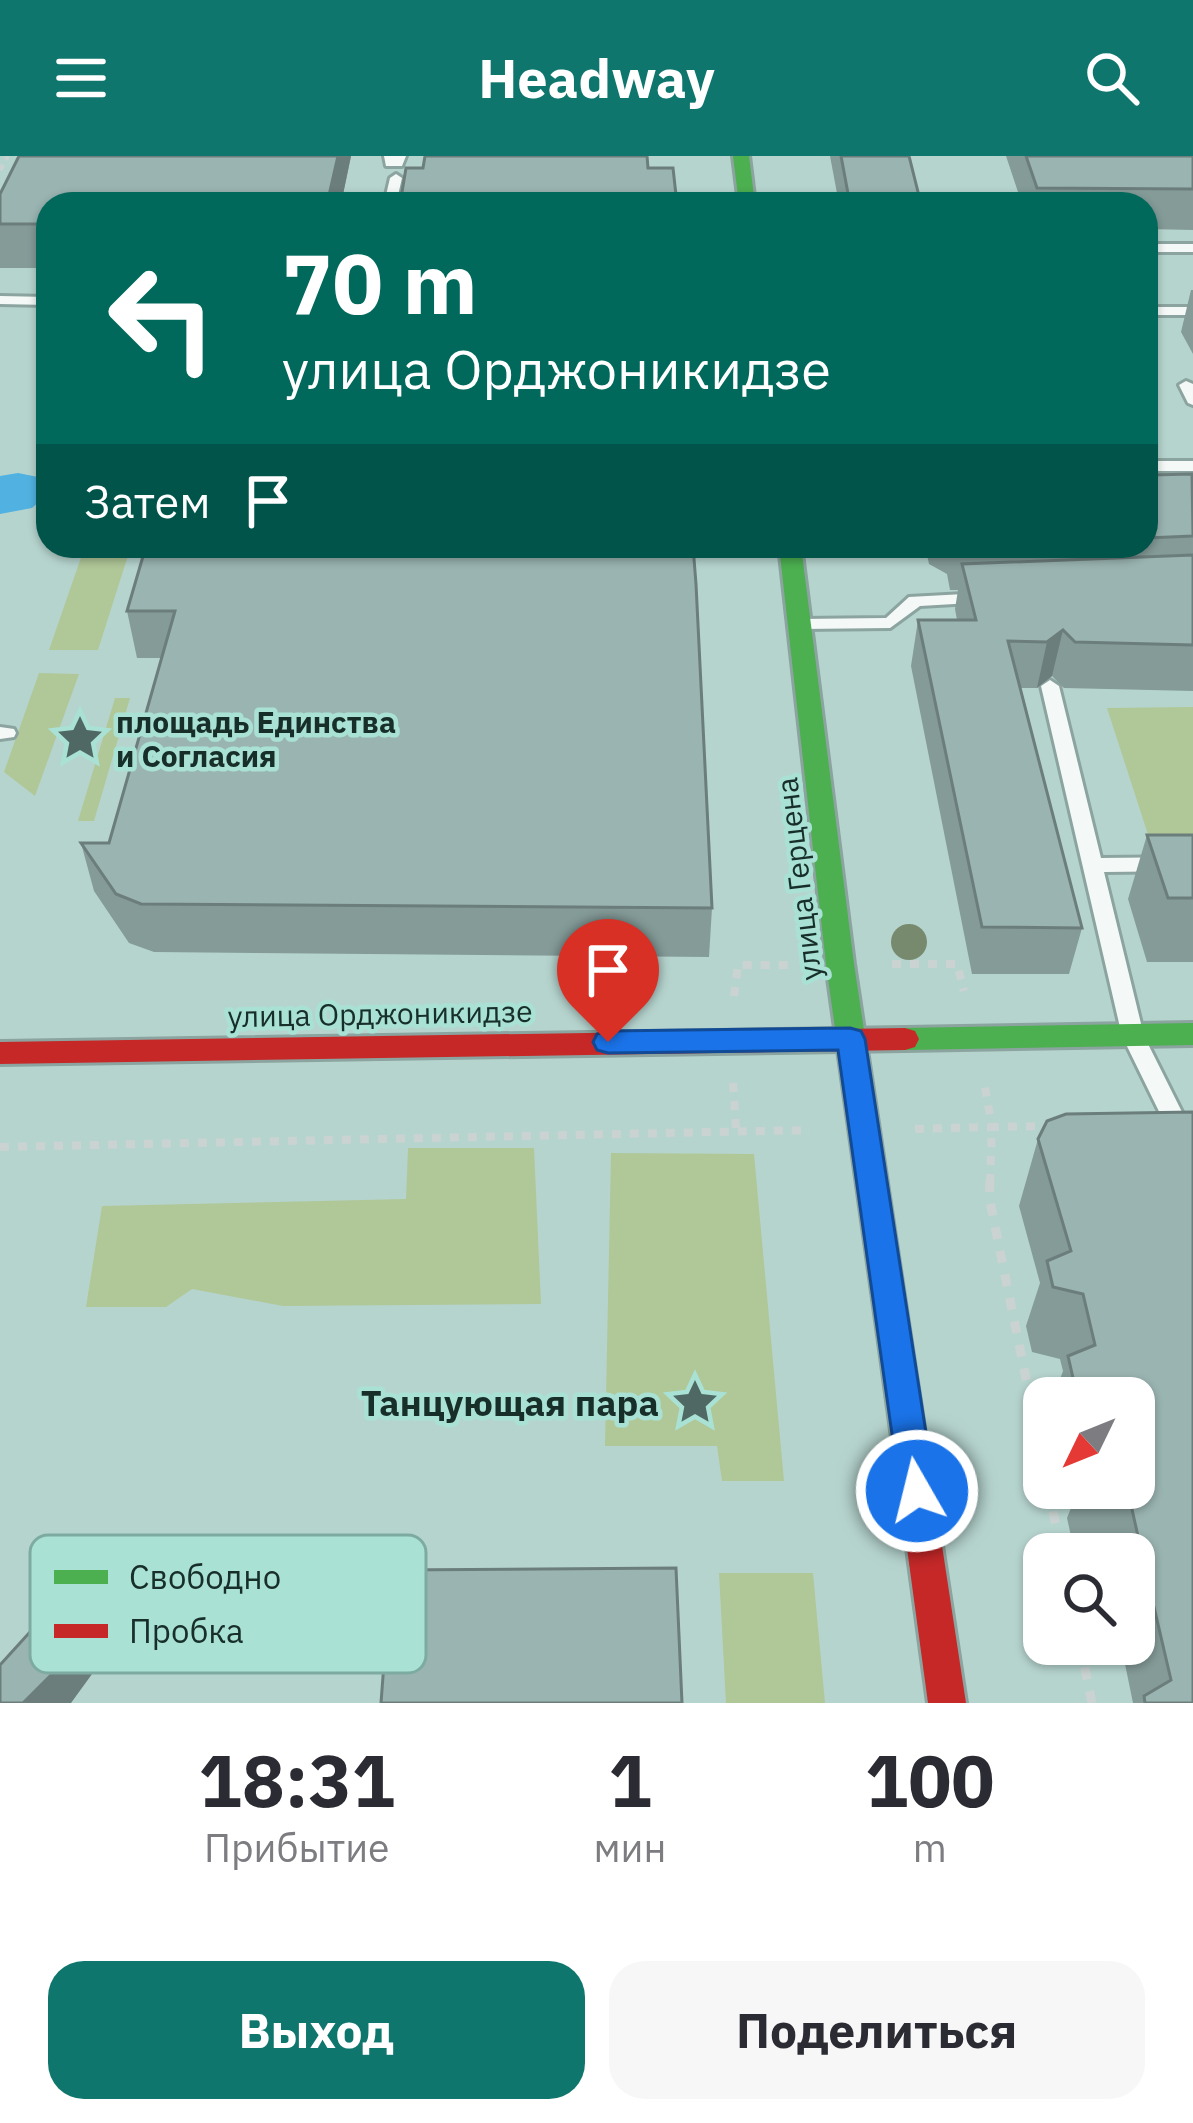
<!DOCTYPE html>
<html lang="ru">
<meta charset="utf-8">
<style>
body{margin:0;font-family:"IBM Plex Sans",sans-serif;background:#f7f7f7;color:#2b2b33;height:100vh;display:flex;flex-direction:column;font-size:45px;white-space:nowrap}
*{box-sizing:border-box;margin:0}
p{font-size:39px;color:#7c7c81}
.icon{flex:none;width:66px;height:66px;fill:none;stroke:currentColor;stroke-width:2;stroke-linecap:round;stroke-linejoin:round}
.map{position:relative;height:1547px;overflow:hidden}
.details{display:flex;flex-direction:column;background:#fff;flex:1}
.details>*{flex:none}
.banner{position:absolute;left:36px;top:36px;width:1122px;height:366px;border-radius:36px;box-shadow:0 3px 9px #0004;background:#00695c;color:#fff;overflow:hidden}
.needle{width:78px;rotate:227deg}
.tools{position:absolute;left:1023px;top:1221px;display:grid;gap:24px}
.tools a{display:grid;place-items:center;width:132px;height:132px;border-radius:24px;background:#fff;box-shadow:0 3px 9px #0004;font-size:60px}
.pin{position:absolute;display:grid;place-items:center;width:102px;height:102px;color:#fff;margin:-123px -51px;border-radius:50% 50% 50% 0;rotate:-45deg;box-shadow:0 0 12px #0007}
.pin .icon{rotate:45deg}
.me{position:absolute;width:132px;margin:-66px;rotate:352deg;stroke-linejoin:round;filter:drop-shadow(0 0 9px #0008)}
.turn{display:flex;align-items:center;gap:42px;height:252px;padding:0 48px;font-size:54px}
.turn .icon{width:156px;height:156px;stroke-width:2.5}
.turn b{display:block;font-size:84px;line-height:102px}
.then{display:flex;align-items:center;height:114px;padding:0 48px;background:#0003;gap:24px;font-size:45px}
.eta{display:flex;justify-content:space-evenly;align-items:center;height:204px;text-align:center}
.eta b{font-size:72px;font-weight:800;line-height:84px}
.cta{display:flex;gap:24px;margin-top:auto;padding:24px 48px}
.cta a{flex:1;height:138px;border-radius:36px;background:#0f766e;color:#fff;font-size:48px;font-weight:800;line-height:138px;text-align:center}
.cta a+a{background:#f7f7f7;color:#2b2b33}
header{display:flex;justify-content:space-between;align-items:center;height:156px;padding:0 48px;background:#0f766e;color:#fff;font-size:54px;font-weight:800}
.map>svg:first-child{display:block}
.green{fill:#b0c798}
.water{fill:#51b2e2}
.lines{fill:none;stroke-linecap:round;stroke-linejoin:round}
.lane-casing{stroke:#8ca49f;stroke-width:6}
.street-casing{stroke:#8ca49f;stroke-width:6}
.fast-casing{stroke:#8ca49f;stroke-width:6}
.jam-casing{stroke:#8ca49f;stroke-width:6}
.path-far2{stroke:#cad3d1;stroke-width:4.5;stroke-dasharray:6 6;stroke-linecap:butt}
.path-far1{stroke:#cad3d1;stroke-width:8;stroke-dasharray:9 9;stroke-linecap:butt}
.path{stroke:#cad3d1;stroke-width:9;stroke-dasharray:12 12;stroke-linecap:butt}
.lane{fill:#f4f9f8;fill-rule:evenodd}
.street{fill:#f4f9f8;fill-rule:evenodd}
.fast{fill:#4caf50;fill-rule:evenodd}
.jam{fill:#c62828;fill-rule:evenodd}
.tree{fill:#778a6e}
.wall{fill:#849b98}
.shaded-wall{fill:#6c7e7c}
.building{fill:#9ab4b1;stroke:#6c7e7c;stroke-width:3}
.route{fill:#1a73e8;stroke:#114b97;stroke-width:3}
.labels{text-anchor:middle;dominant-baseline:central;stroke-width:9;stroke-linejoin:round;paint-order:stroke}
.poi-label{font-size:30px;font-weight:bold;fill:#172e29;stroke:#a9e1d5;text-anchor:start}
.street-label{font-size:30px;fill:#172e29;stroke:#a9e1d5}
.near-poi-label{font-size:36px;font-weight:bold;fill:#172e29;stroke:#a9e1d5;text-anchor:end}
.key{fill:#a9e1d5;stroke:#7daba1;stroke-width:3}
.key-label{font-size:33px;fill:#172e29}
</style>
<header><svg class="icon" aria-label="menu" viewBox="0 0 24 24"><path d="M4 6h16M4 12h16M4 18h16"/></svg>Headway<svg class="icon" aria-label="search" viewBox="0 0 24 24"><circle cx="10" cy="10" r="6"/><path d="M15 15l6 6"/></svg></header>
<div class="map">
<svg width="1193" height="1547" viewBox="0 0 1193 1547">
<rect width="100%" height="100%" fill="#b6d4ce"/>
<g class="green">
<polygon points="85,390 131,390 98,494 49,494"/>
<polygon points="39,517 79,518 35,640 4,616"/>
<polygon points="115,542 130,542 94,665 78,665"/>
<polygon points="1193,551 1193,694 1153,694 1107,552"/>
<polygon points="408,992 534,992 541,1148 283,1150 192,1133 166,1151 86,1151 102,1050 406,1043"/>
<polygon points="611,997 754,998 784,1325 722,1325 717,1290 605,1290"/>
<polygon points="719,1417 813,1417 825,1547 726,1547"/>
</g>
<polygon class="water" points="18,317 43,322 48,338 32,352 0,358 0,320"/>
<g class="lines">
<defs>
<g id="lane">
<polygon points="396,18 402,22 396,48 384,48 390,22"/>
<rect x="1146" y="88" width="47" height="8"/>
<polygon points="0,140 48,141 48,149 0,148"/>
<rect x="1146" y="151" width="47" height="8"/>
<polygon points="1186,225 1193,228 1193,249 1188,247 1179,229"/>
<rect x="1146" y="305" width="47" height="10"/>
<polygon points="983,437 989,438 989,446 920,450 890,472 802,473 793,468 802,463 886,462 909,441"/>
<polygon points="1050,524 1059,530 1101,702 1193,701 1193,715 1104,716 1144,880 1193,978 1191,988 1183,990 1175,988 1122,880 1041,530"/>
<polygon points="0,571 14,573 16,577 14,581 0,583"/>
</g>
<polygon id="street" points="384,0 406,0 402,10 386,10"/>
<g id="fast">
<polygon points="733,0 749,0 755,48 739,48"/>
<polygon points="779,390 801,390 854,808 911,1186 907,1196 895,1200 883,1196 879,1186 826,808"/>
<polygon points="1193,867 1193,889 905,894 895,891 891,883 895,875 905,872"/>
</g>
<g id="jam">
<polygon points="905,872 915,875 919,883 915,891 905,894 0,908 0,886"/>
<polygon points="895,1172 907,1176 911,1186 966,1547 928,1547 879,1186 883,1176"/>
</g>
</defs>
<use href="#lane" class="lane-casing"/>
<use href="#street" class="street-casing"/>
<use href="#fast" class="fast-casing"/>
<use href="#jam" class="jam-casing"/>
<polyline class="path-far2" points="0,14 8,0"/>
<g class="path-far1">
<polyline points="892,808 957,808 964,835"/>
<polyline points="734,840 738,809 793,809"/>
<polyline points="733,927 736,973"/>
<polyline points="915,973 992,971 984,926"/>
<polyline points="0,991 810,974"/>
<polyline points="990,1027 992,971 1053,970"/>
</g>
<g class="path">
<polyline points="990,1024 989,1041 1044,1311"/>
<polyline points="1048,1332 1062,1398"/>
<polyline points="1080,1488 1092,1547"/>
</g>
<use href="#lane" class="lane"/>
<use href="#street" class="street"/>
<use href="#fast" class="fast"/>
<use href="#jam" class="jam"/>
</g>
<circle class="tree" cx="909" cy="786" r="18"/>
<g class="wall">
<polygon points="19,0 351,0 341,48 48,48 48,112 0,112 0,38"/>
<polygon points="830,0 909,0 921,48 839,48"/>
<polygon points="1006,0 1193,0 1193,74 1146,73 1146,48 1022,48"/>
<polygon points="1191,134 1193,134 1193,198 1181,176"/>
<polygon points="1146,310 1152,319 1193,322 1193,535 1064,532 1052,520 1037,532 1020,532 1082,772 1069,818 972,818 911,510 918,464 957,464 955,453 958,434 950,434 947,418 929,408 925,390 1146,390"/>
<polygon points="146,390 712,752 709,801 154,796 129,787 94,735 81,687 109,687 162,502 137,502 127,455"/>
<polygon points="1147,679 1193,679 1193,806 1147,806 1128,743"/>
<polygon points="1193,956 1193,1547 1133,1547 1125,1508 1095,1494 1094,1488 1134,1488 1134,1398 1096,1398 1073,1389 1067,1362 1079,1332 1134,1332 1134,1242 1053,1242 1063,1215 1060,1203 1032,1196 1026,1170 1040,1127 1019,1050 1038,983 1047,965 1066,958"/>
</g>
<g class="shaded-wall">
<polygon points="338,0 351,0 341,48 327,48"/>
<polygon points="1063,474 1052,520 1037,532 1047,486"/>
<polygon points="111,1399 125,1433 114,1473 95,1514 71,1547 23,1547"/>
</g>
<g class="building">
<polygon points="19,0 338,0 327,48 257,48 260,38 68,38 63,48 48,48 48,68 0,68 0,38"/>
<polygon points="425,0 647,0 648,12 673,12 677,48 400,48 406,12 423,12"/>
<polygon points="841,0 909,0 921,48 850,48"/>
<polygon points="1026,0 1193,0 1193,33 1037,32"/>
<polygon points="1146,310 1148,310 1152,319 1192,318 1193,380 1146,382"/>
<polygon points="146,390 693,390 696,428 712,752 141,748 116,738 81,687 109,687 175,455 127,455"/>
<polygon points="1193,399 1193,489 1075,486 1063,474 1047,486 1008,485 1082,772 982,771 918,464 976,464 962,408"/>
<polygon points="1147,679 1193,679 1193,742 1168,742"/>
<polygon points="1193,956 1193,1547 1145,1547 1144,1540 1171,1524 1154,1451 1134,1442 1134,1401 1142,1398 1129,1340 1106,1332 1134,1332 1134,1242 1107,1242 1105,1235 1074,1226 1068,1200 1095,1189 1083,1138 1053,1131 1047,1105 1071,1095 1038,983 1047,965 1066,958"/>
<polygon points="111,1399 99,1440 79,1482 52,1518 23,1547 0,1547 0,1509 40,1465 67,1400"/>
<polygon points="676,1412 682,1547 381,1547 391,1414"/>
</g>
<polygon class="route" points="850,872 861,875 865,883 935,1335 930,1347 917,1352 905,1347 900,1335 838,894 608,897 597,894 593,886 597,878 608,875"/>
<defs>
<symbol id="sight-bare" viewBox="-9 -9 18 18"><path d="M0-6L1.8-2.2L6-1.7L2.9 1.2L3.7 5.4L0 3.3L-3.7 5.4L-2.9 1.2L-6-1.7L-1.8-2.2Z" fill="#4f6863" stroke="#a9e1d5" stroke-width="2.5" paint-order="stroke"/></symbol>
</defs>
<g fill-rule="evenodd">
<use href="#sight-bare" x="47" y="549" width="66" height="66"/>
<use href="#sight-bare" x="662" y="1213" width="66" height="66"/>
</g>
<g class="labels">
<g class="poi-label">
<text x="116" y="565">площадь Единства<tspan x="116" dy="34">и Согласия</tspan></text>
</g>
<g class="street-label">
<text transform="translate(798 723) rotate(-97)">улица Герцена</text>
<text transform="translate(380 857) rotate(-1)">улица Орджоникидзе</text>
</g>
<g class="near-poi-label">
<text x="659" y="1246">Танцующая пара</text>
</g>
</g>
<rect x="30" y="1379" width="396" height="138" rx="18" class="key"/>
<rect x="54" y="1414" width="54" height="14" fill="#4caf50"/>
<rect x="54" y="1468" width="54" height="14" fill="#c62828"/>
<g class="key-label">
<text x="129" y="1433">Свободно</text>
<text x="129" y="1487">Пробка</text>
</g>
</svg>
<div class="tools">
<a><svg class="needle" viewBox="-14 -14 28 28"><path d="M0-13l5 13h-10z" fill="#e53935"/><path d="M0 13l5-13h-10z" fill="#7c7c81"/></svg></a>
<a><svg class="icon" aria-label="search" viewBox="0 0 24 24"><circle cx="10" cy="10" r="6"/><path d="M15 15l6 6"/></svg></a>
</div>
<div class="pin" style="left:608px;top:886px;background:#d93025"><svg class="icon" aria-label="arrive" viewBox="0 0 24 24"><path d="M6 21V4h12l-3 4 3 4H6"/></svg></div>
<svg class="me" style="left:917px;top:1335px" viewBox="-20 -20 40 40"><circle r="17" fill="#1a73e8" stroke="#fff" stroke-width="3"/><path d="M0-11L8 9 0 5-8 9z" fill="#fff"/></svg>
<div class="banner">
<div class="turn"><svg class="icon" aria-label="left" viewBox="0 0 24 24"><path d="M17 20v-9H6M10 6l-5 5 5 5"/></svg><div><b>70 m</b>улица Орджоникидзе</div></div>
<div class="then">Затем<svg class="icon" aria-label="arrive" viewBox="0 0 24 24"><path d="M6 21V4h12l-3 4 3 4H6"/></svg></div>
</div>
</div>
<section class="details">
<div class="eta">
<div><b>18:31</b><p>Прибытие</p></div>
<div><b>1</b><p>мин</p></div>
<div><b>100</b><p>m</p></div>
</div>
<div class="cta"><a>Выход</a><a>Поделиться</a></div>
</section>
